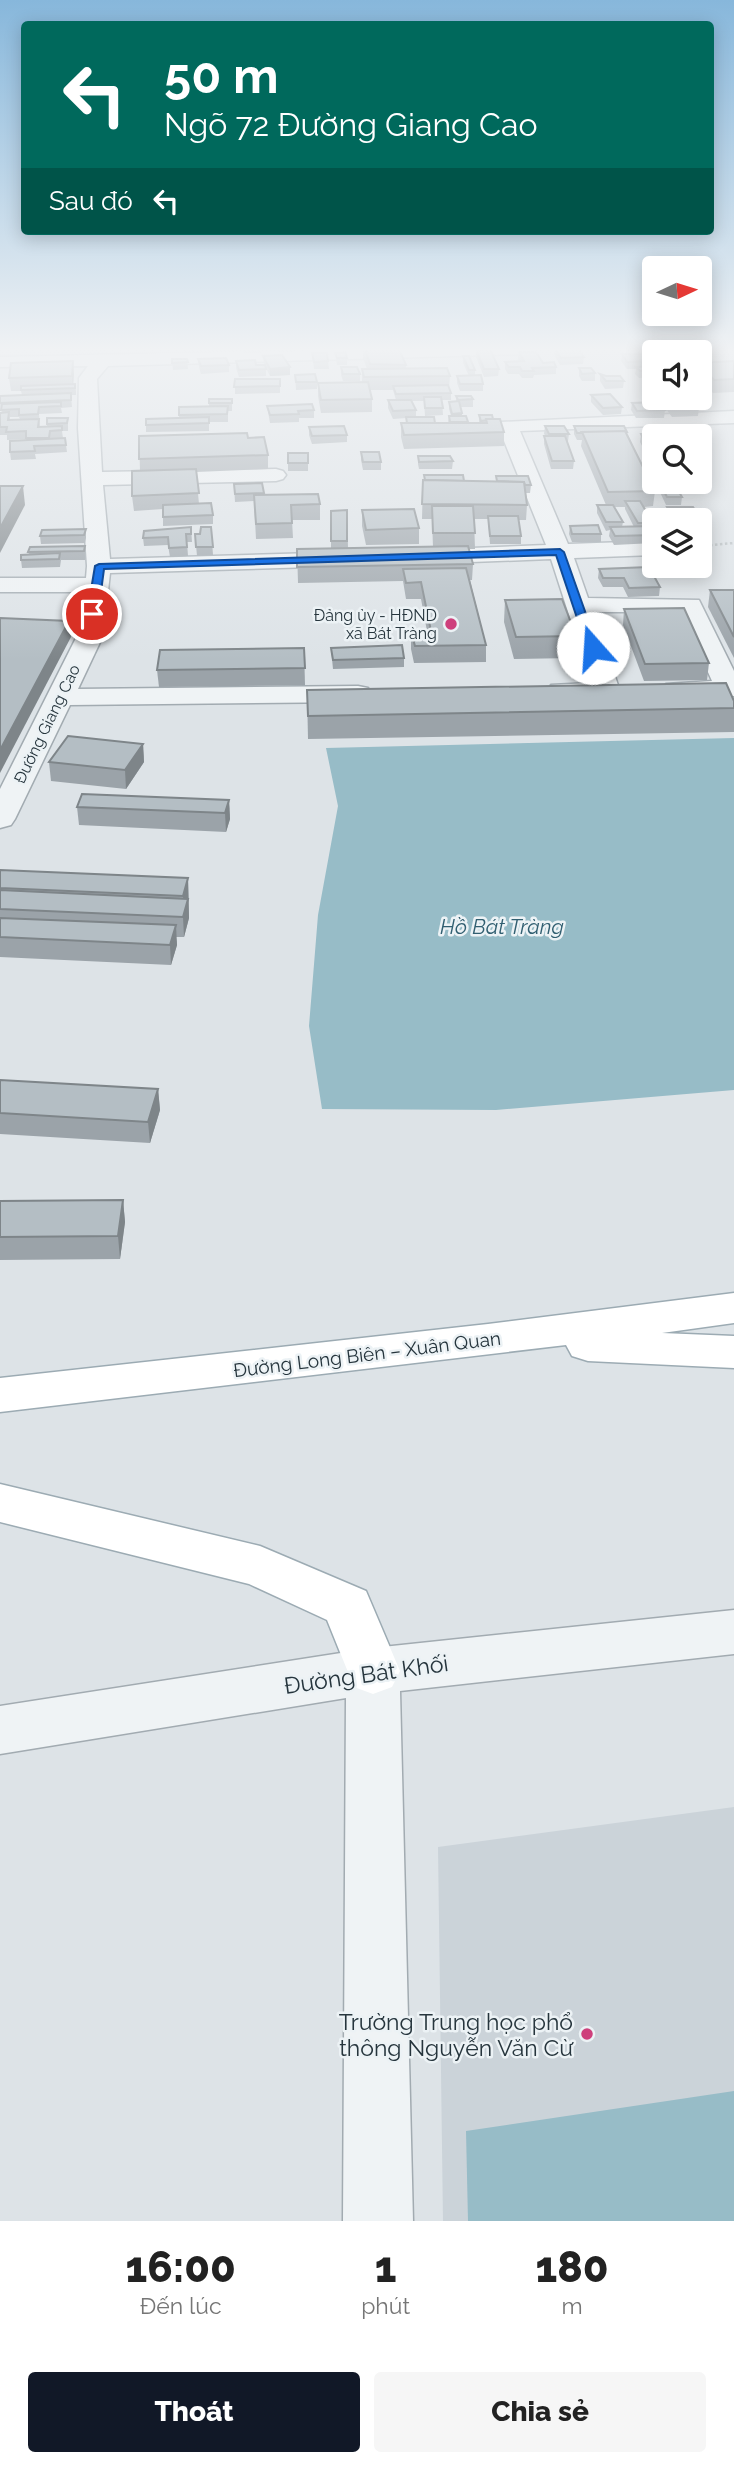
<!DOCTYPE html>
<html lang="vi">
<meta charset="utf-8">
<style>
body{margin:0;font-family:Raleway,sans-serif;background:#f6f6f6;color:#222;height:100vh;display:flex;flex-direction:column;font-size:26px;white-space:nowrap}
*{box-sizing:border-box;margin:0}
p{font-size:23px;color:#767676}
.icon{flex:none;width:38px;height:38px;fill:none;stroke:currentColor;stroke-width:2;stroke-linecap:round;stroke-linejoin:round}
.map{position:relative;height:2221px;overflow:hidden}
.sheet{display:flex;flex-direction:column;background:#fff;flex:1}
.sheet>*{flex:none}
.hud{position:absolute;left:21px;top:21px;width:693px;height:214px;border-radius:7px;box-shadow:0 4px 18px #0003;background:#00695c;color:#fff;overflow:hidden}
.needle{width:46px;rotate:86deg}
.controls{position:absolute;left:642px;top:256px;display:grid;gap:14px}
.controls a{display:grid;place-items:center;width:70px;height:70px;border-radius:7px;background:#fff;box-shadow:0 4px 18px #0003;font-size:35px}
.pin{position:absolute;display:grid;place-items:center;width:60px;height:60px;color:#fff;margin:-30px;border:4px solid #fff;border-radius:50%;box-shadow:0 2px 7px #0007}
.me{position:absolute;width:77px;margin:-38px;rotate:341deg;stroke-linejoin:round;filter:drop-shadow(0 0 5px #0008)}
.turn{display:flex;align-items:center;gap:24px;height:147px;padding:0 28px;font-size:32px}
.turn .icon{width:91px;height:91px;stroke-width:2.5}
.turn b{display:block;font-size:49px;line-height:60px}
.then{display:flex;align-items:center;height:66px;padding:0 28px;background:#0003;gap:14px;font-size:26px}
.eta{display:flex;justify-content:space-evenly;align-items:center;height:119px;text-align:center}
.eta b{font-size:42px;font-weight:800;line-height:49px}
.action{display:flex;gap:14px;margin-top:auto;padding:14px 28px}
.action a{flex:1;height:80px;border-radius:7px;background:#111827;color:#fff;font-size:28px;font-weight:800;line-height:80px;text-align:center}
.action a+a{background:#f6f6f6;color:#222}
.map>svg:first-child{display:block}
.built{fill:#cbd3d9}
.water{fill:#97bcc7}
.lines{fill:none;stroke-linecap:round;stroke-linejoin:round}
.minor-casing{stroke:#a2abb1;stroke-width:3}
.major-casing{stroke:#9cabb3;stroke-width:3}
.path{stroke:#b7bec1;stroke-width:2.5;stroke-dasharray:2.5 2.5;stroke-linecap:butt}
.minor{fill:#eff3f5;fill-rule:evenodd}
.major{fill:#fff;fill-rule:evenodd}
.wall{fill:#9ba3a9;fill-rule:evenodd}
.shaded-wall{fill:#7e8589}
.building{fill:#b4bec4;stroke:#7e8589;stroke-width:2}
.route{fill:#1a73e8;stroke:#114b97;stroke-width:2}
.poi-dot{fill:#ce407c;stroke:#ecf2f5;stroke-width:2.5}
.labels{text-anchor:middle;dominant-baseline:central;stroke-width:5;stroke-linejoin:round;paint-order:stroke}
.far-poi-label{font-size:16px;fill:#26353d;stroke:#ecf2f5;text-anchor:end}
.far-street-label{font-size:16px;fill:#26353d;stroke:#ecf2f5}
.street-label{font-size:19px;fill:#26353d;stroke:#ecf2f5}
.water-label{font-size:21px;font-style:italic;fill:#315f71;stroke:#ecf2f5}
.near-street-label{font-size:23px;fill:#26353d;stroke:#ecf2f5}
.near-poi-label{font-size:23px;fill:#26353d;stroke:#ecf2f5;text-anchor:end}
</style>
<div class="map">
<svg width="734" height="2221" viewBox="0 0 734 2221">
<rect width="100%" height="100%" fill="#dde3e7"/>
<polygon class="built" points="734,1807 734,2221 443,2221 438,1847"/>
<g class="water">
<polygon points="734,738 734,1090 496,1110 322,1109 309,1026 318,915 338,806 326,748"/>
<polygon points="734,2091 734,2221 468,2221 466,2131"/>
</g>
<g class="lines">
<defs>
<g id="minor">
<polygon points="352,349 537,349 528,354 108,366 97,379 102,472 276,469 283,471 286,475 283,479 276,481 103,485 110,559 349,552 357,554 361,559 357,564 349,566 110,573 103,636 78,689 358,686 368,688 372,694 368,700 358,702 70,705 15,819 11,825 0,828 0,789 77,636 84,592 0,592 0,578 86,578 87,566 78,428 79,378 88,366 0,367 0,357"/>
<polygon points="734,411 734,423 520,431 568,544 654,541 654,555 574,558 588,598 699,600 734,671 734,696 676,698 666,696 663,690 666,684 712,681 681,612 593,612 620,691 617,697 607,699 551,697 548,691 551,685 591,683 551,559 420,564 412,562 408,557 412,552 420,550 546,545 498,426 501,422"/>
<polygon points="734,1610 734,1654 400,1691 413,2221 343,2221 346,1698 0,1754 0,1706 373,1648"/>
</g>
<g id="major">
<polygon points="734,1293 734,1323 662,1333 734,1336 734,1368 588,1361 572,1356 566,1345 0,1412 0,1378 488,1324"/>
<polygon points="0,1484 260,1546 366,1591 400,1671 392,1687 373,1694 354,1687 327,1620 249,1584 0,1522"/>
</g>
</defs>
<use href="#minor" class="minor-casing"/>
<use href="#major" class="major-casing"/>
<polyline class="path" points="700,546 734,543"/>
<use href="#minor" class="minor"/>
<use href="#major" class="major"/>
</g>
<g class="wall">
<rect x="63" y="349" width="41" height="2"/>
<rect x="243" y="349" width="18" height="4"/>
<polygon points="277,349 294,349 294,352 278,352"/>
<polygon points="363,349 399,349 406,365 406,368 450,376 449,388 451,393 451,400 442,400 443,415 425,416 424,401 411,401 416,410 416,417 435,423 448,423 449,416 451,416 449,409 449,402 456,401 456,396 473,399 473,407 461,407 462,416 466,416 468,423 479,423 479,415 493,419 504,432 504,446 404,449 401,437 401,423 406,423 406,418 393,419 388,408 388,400 396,400 393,390 370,390 372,399 372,412 321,413 318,396 318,383 362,382 362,369 367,369 363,358"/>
<polygon points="554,349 578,349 584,357 583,364 560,365 554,354"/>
<polygon points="476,350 499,369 498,376 484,377 476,357"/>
<polygon points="519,352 543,363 556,367 556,374 534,375 533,378 522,378 519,374 508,374 505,369 505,362 520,362 518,359"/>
<polygon points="312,353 328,361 329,369 314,369"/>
<polygon points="335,353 347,358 347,365 337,365"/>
<polygon points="622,354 651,361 650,366 654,366 654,377 639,378 635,374 636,369 627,369 621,361"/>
<polygon points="263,356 290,375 270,376 266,368 266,376 239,377 236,368 236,361 256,365 264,365"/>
<polygon points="463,356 475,370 475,376 483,384 483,391 460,391 457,383 457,376 469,376 463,363"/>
<polygon points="172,359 187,359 188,369 173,370"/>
<polygon points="198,359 229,365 229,372 201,374 199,367"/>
<path d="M 73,361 L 73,384 L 75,384 L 76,391 L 76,395 L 71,395 L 72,407 L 61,408 L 62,413 L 39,414 L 40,427 L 47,427 L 47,418 L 68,418 L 68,431 L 62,431 L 63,438 L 51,439 L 65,438 L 67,452 L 35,454 L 36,459 L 11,460 L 10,452 L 26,440 L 26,439 L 7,440 L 7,435 L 0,435 L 0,413 L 2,413 L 0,403 L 22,395 L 21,391 L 11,391 L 9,378 ZM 10,417 L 19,417 L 20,419 L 10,420 Z"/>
<polygon points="734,361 734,392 713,393 700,380 700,363"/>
<polygon points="341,367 360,374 360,381 343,381 341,375"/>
<polygon points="579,368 595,373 595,381 582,381 579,376"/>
<polygon points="600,374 624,381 623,388 605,389 600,381"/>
<polygon points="295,375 317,382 317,389 296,390"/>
<polygon points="235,379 280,379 280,393 235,394"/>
<polygon points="591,395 622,407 621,414 603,415 591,402"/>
<polygon points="209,399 232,399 232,411 228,411 228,422 209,422 209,431 146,432 146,425 179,418 179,415 209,406"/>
<polygon points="667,402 699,408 698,416 672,417 666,409"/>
<polygon points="632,403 665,410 664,418 636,418 631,410"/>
<polygon points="267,406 314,410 314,418 299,418 299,422 270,423"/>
<polygon points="545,426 569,434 568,441 567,441 574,461 573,469 551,469 544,444 544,436 546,436 544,434"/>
<path d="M 574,426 L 627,433 L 655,491 L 653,506 L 644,507 L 653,523 L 653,526 L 654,526 L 654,543 L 614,545 L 609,536 L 610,530 L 606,531 L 597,513 L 597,505 L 606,505 L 581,446 L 582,440 L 577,440 L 574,434 ZM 614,507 L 625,507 L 625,509 L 634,527 L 622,527 L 623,522 Z"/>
<polygon points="309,427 347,435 347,442 312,444 309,435"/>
<polygon points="641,434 654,439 654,475 653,472 653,467 640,442"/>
<polygon points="139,436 248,438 268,455 268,469 196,472 199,504 213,515 213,524 163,526 163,509 134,511 132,496 140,471"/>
<polygon points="361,452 381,462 381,470 363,470 361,460"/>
<rect x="288" y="453" width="20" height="18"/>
<polygon points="418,456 453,461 452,469 419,469 418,464"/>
<polygon points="496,476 531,485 530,493 526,493 527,505 526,520 518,520 521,536 521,544 490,544 488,519 474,519 475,549 469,549 473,564 472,580 470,580 486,645 486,662 414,663 411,649 411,632 427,631 421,599 406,599 403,581 298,583 297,549 331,549 331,511 347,510 348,548 433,547 432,519 422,519 423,480 496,481"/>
<polygon points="659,482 682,497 681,505 666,505 659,490"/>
<polygon points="262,483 264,495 320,504 320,520 292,520 293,538 256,539 254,501 235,502 234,484"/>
<polygon points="667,507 693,507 702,521 701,529 700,520 669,520 666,516"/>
<polygon points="362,510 419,528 419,544 366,545 362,526"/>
<polygon points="570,526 601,534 601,542 572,542 569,534"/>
<polygon points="191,527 192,542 187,542 188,556 170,557 168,545 144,546 143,538"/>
<polygon points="211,527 213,555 197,556 195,534 200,534"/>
<polygon points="86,529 86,538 85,543 41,544 40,536"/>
<polygon points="85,546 85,560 61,560 60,567 22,568 21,560 29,554 28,552"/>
<polygon points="599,569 660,587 659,596 628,597 623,587 603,587 598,578"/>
<polygon points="710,590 734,590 734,658 708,607"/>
<polygon points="505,600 576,636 574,658 514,659 504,622"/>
<polygon points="624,609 709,663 707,680 644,681 623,625"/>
<polygon points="304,648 305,685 159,687 157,670"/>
<polygon points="331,648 404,658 404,667 333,669"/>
<polygon points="307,690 734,701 734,732 308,739"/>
<polygon points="143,744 144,762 126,789 51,781 49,762"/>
<polygon points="229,800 230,819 226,832 79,825 77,807"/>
<polygon points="0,870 188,878 189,918 184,937 176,937 177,945 171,965 0,957"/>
<polygon points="0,1080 158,1089 160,1110 150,1143 0,1134"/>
<polygon points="123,1200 125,1222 120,1259 0,1260 0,1201"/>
</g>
<g class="shaded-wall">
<polygon points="73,361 74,374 73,389 72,376"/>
<polygon points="290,367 290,375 270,376 270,369"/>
<polygon points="462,413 462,420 452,421 452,414"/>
<polygon points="23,486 25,505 0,553 0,528"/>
<polygon points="69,621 71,637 0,773 0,750"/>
<polygon points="143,744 144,762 126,789 125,770"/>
<polygon points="229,800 230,819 226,832 225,813"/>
<polygon points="188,878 189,918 184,937 183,917 184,912 183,896"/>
<polygon points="176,925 177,945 171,965 170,945"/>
<polygon points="158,1089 160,1110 150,1143 148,1122"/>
<polygon points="123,1200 125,1222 120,1259 118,1236"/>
</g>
<g class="building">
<polygon points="365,349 399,349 406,365 370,364"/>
<polygon points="490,349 499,369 484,369 476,350"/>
<polygon points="555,349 578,349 584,357 561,358"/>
<polygon points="345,352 347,358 337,358 335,353"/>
<polygon points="519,352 536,352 543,363 554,362 556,367 532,368 534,371 522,371 520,367 509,367 505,362 524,361"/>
<polygon points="312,353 327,353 328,361 314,362"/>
<polygon points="622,354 644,354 651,361 627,362"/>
<polygon points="282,355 290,367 270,369 263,356"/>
<polygon points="463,356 469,356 475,370 469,370"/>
<polygon points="226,358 229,365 201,366 198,359"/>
<polygon points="172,359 187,359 188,362 172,363"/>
<polygon points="255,360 256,365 265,365 266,369 239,370 236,361"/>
<polygon points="73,361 72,376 9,378 11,363"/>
<polygon points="734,361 734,379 714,380 700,365 700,363"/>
<polygon points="654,366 654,370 640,371 636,367"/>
<polygon points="341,367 357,367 360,374 343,374"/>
<polygon points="447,368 450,376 364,377 362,369"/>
<polygon points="579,368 591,368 595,373 582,374"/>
<polygon points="315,374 317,382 296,382 295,375"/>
<polygon points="600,374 606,376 620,376 624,381 606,381"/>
<polygon points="481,375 483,384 460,384 457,376"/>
<polygon points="235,379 280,379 280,386 234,387"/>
<polygon points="368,382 372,399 321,400 318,383"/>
<polygon points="75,384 75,388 21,390 21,386"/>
<polygon points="448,385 451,393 396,394 393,386"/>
<polygon points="71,393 71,400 0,403 0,396"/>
<polygon points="610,394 622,407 603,408 591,395"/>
<polygon points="456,396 471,396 473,399 458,400"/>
<polygon points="424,397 441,397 443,408 425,408"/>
<rect x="209" y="399" width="23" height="4"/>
<polygon points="388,400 411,400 416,410 393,411"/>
<polygon points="459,401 462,413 452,414 449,402"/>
<polygon points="693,401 699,408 672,409 667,402"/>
<polygon points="61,402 61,406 39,407 38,414 19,415 19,409 1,410 2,404"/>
<polygon points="659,402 665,410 637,411 632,403"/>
<polygon points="312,404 314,410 298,411 299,414 270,415 267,406"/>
<polygon points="228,406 227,414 179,415 179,407"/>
<polygon points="9,412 8,420 39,419 38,427 62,426 62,430 50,431 49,438 26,438 26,431 6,432 7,427 0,427 0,413"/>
<polygon points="479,415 492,415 493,419 481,421"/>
<polygon points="449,416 466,416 468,422 450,422"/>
<polygon points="209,417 209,423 146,425 146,419"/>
<polygon points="406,417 434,417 435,423 407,423"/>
<polygon points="47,418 68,418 67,423 47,424"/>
<polygon points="486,419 500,419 504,432 404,435 401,423 487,423"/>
<polygon points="344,426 347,435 312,436 309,427"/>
<polygon points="545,426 564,426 569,434 549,434"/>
<polygon points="574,426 624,426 627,432 582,432 583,433 577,433"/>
<polygon points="625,431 655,491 608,492 582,432"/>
<polygon points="247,433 248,438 264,437 268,455 139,459 139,436"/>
<polygon points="641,434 652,434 654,439 654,459 653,459"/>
<polygon points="544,436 565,436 574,461 552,461"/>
<polygon points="65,438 66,445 34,446 35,451 10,452 10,441"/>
<polygon points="361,452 379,452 381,462 363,462"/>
<rect x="288" y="453" width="20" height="10"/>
<polygon points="418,456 450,456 453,461 419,462"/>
<polygon points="196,469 199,493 132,496 132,471"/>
<polygon points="424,475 463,475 464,481 425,480"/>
<polygon points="496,476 528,476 531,485 525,485 524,482 497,481"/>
<polygon points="423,480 524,482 527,505 422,504"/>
<polygon points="659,482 673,482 682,497 667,497"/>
<polygon points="262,483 264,493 235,494 234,484"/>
<polygon points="0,486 23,486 0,528"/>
<polygon points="318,494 320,504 291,505 292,523 256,524 254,495"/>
<polygon points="625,501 640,501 653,523 638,523"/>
<polygon points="211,503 213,515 163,517 163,505"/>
<polygon points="597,505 613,505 623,522 606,522"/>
<polygon points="432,506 473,506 475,533 433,533"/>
<polygon points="667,507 693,507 702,521 675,520"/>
<polygon points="414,509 419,528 366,530 362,510"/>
<polygon points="347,510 347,541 331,541 331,511"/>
<polygon points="488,516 518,516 521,536 490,536"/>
<polygon points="598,525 601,534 572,534 570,526"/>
<polygon points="654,526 654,535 615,536 610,527"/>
<polygon points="191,527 191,534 186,534 187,547 169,548 168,537 143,538 144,531"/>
<polygon points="201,527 211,527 213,547 196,547 195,534 200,534"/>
<polygon points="86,529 84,535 40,536 42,530"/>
<polygon points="85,546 84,551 28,552 30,547"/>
<polygon points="468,546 473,564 297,567 297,549"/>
<polygon points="60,553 59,559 21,560 21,555"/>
<polygon points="649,567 660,587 629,588 624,578 603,578 599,569"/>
<polygon points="466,568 486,645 415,646 411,632 431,631 421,582 406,583 403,569"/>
<polygon points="710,590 734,590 734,637"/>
<polygon points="562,599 576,636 516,637 505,600"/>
<polygon points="684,608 709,663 645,664 624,609"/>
<polygon points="0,618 69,621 0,750"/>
<polygon points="402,645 404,658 333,660 331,648"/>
<polygon points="304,648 305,668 157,670 160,650"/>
<polygon points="726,683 734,701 734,708 308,716 307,690"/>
<polygon points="68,736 143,744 125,770 49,762"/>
<polygon points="82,794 229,800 225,813 77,807"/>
<polygon points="0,870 188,878 183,896 0,888"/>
<polygon points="0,890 188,899 183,917 0,909"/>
<polygon points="0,918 176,925 170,945 0,937"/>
<polygon points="0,1080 158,1089 148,1122 0,1113"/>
<polygon points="123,1200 118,1236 0,1237 0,1201"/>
</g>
<linearGradient id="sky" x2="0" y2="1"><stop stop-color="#87b7db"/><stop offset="0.53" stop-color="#f0f2f4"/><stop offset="1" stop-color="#f0f2f4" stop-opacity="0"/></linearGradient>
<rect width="734" height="660" fill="url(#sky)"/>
<polygon class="route" points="560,549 564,552 598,648 596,650 587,648 556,555 104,569 98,614 92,617 87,614 95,566 99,564"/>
<g class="poi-dot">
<circle cx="451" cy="624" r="7"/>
<circle cx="587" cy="2034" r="7"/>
</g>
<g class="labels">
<g class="far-poi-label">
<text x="437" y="615">Đảng ủy - HĐND<tspan x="437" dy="18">xã Bát Tràng</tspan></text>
</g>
<g class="far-street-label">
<text transform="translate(47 724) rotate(-64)">Đường Giang Cao</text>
</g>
<g class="street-label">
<text transform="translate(367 1354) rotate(-7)">Đường Long Biên – Xuân Quan</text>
</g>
<g class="water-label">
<text x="502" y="926">Hồ Bát Tràng</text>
</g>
<g class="near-street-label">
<text transform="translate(366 1674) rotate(-8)">Đường Bát Khối</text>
</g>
<g class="near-poi-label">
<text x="573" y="2021">Trường Trung học phổ<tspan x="573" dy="26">thông Nguyễn Văn Cừ</tspan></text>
</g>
</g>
</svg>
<div class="controls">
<a><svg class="needle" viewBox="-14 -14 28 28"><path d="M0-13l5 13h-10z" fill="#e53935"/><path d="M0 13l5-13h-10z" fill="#767676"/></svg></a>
<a><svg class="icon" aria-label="sound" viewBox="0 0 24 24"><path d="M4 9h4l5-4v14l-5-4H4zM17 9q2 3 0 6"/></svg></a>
<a><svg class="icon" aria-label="search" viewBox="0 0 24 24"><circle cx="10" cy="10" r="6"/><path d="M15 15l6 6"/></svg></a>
<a><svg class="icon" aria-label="layers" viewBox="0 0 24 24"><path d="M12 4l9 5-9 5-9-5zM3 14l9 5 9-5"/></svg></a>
</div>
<div class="pin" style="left:92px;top:614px;background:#d93025"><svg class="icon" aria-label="arrive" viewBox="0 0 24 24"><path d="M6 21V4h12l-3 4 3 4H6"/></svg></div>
<svg class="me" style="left:593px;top:648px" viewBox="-20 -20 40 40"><circle r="19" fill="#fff"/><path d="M0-13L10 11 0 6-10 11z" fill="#1a73e8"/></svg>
<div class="hud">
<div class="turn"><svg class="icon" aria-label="left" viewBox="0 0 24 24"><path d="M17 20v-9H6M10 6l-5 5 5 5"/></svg><div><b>50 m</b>Ngõ 72 Đường Giang Cao</div></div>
<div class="then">Sau đó<svg class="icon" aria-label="left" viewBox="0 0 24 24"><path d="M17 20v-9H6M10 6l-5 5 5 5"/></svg></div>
</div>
</div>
<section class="sheet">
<div class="eta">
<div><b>16:00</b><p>Đến lúc</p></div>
<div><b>1</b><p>phút</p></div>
<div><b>180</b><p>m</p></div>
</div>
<div class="action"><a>Thoát</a><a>Chia sẻ</a></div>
</section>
